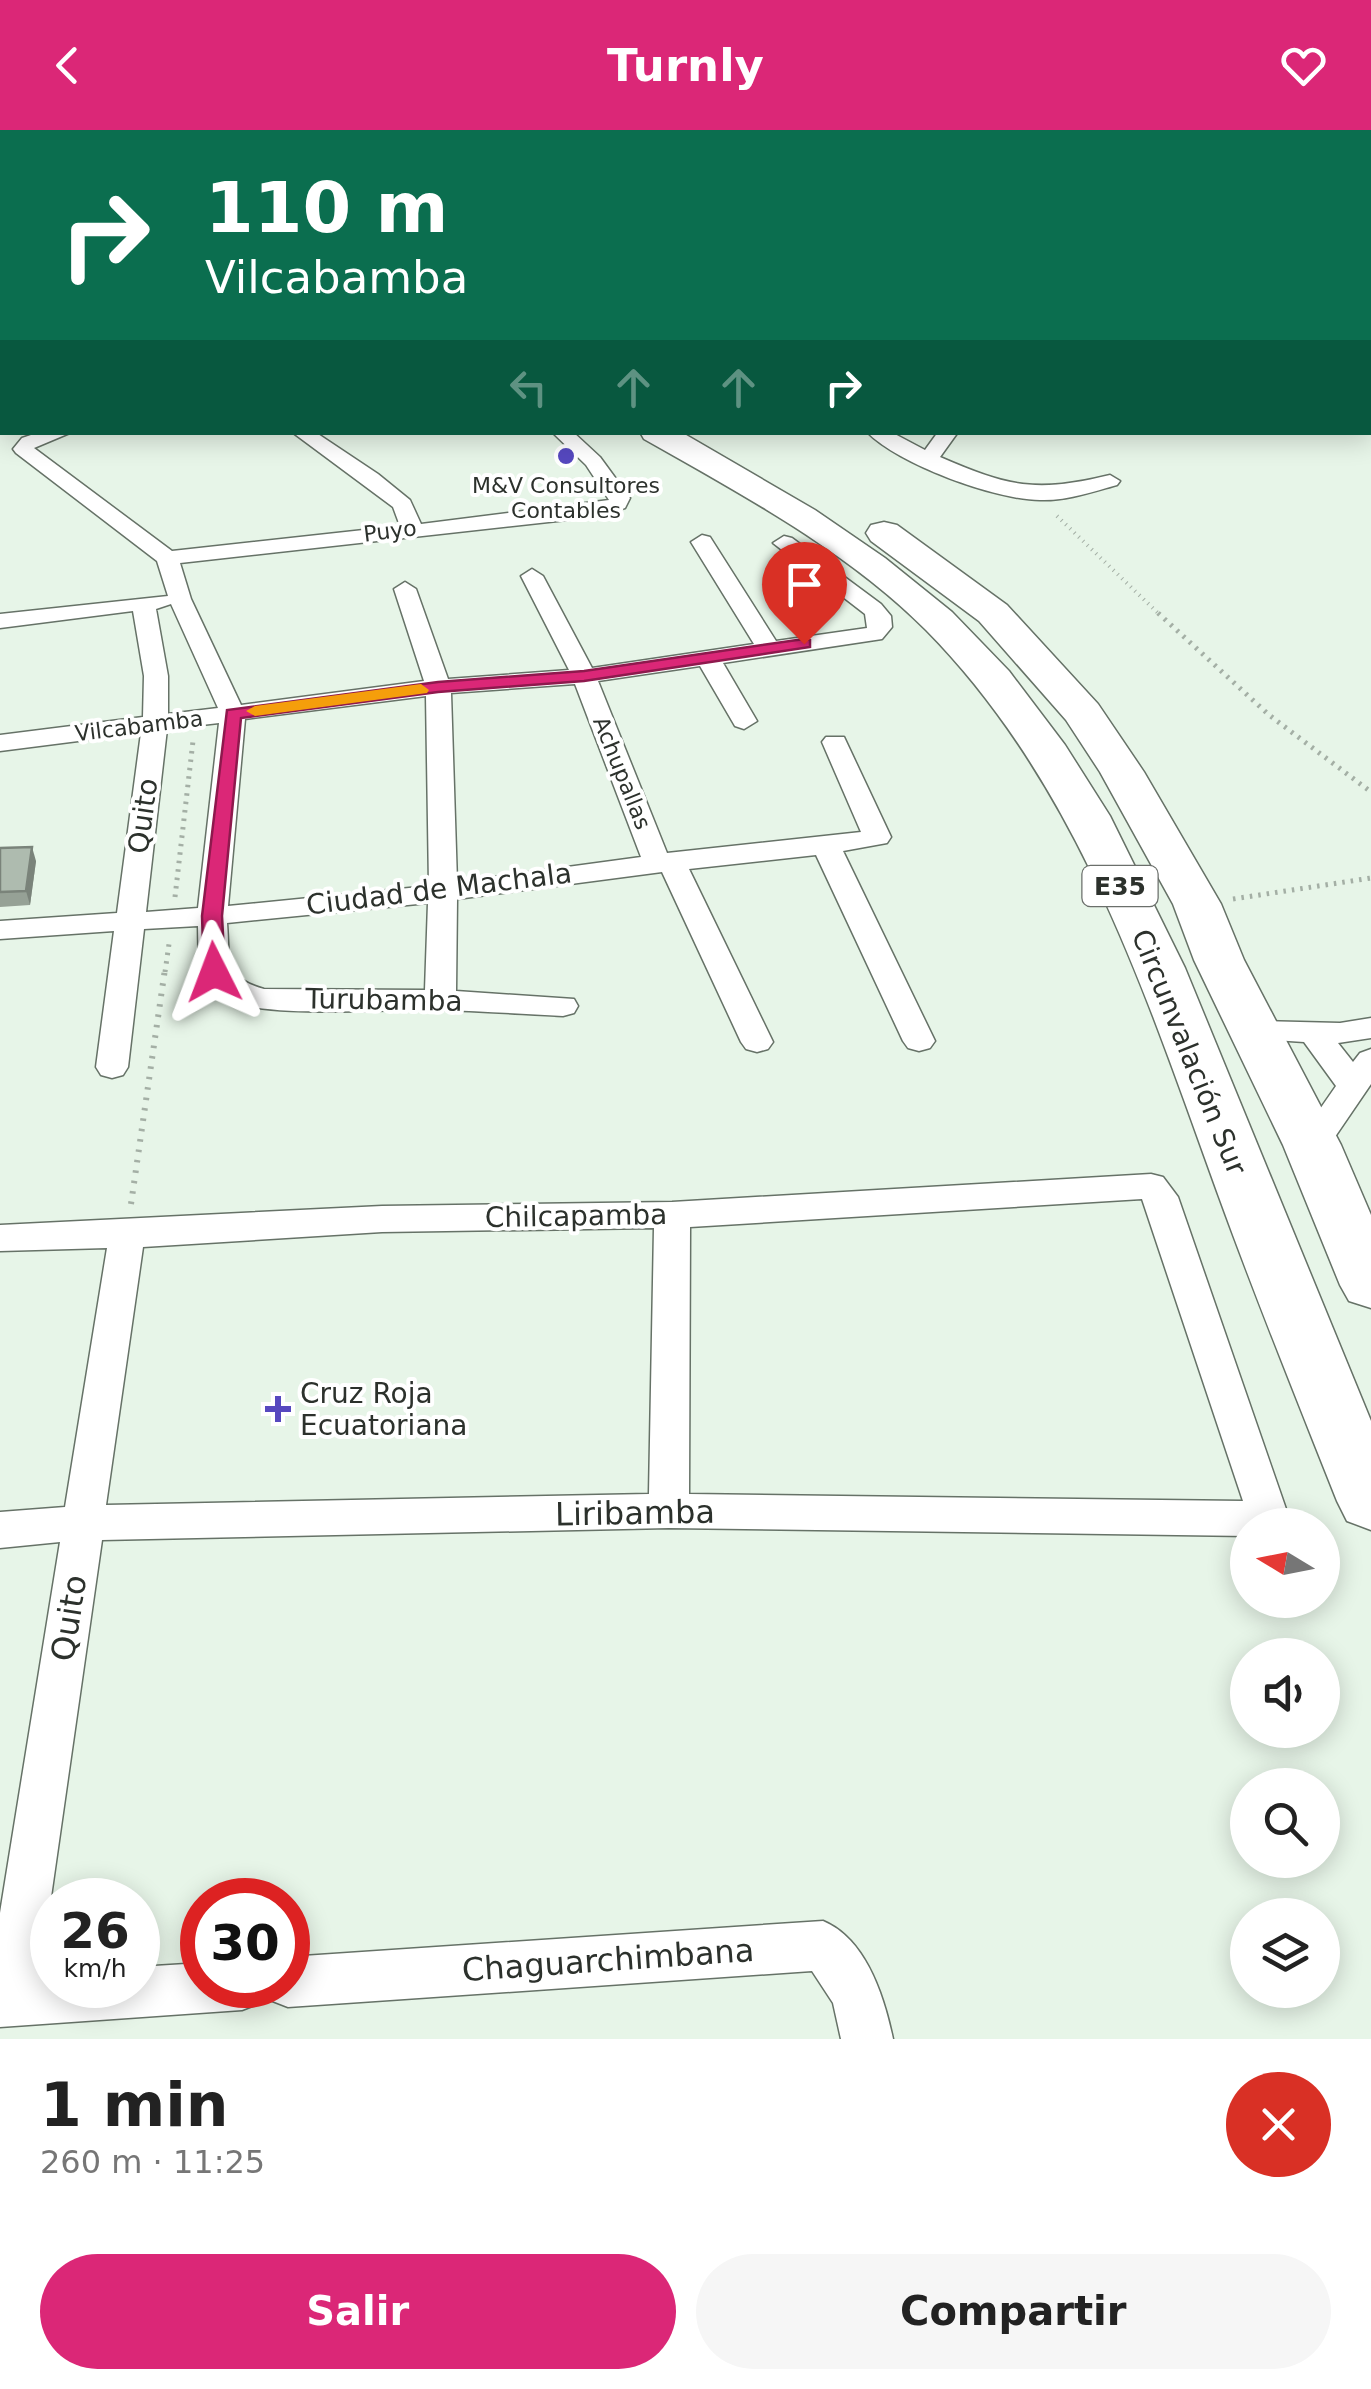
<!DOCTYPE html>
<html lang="es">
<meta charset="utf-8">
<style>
body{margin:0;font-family:"DejaVu Sans",sans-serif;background:#f6f6f6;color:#222;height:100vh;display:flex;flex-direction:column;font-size:38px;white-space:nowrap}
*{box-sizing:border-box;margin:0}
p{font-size:32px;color:#767676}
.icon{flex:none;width:55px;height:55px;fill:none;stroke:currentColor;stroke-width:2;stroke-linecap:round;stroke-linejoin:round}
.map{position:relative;height:1909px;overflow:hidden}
.drawer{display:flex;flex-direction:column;background:#fff;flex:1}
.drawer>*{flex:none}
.banner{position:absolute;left:0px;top:0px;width:1372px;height:305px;box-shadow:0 5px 25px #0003;background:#0b6e4f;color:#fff;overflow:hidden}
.needle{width:65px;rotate:280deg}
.buttons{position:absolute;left:1230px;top:1378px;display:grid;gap:20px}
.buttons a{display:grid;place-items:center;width:110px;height:110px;border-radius:50%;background:#fff;box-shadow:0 5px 25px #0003;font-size:50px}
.speed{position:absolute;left:30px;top:1748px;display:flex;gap:20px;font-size:50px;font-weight:700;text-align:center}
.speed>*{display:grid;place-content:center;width:130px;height:130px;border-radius:50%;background:#fff;box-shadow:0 5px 25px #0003;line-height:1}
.speed small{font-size:25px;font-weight:400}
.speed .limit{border:15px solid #d22;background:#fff;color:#111}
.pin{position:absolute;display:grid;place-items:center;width:85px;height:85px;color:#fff;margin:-102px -42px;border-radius:50% 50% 50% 0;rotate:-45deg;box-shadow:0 0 10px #0007}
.pin .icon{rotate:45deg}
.me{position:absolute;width:110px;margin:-55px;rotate:357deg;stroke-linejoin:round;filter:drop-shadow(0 0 8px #0008)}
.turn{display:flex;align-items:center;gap:35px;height:210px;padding:0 40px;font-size:45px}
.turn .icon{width:130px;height:130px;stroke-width:2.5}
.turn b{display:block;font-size:70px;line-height:85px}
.lanes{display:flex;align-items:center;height:95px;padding:0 40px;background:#0003;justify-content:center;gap:50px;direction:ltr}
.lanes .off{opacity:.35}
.round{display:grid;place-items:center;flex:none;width:105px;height:105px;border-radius:52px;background:#f6f6f6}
.summary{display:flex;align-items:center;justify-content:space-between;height:170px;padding:0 40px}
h1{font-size:60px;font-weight:700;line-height:75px}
.action{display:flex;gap:20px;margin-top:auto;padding:20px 40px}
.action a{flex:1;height:115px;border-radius:60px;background:#db2777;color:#fff;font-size:40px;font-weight:700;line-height:115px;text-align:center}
.action a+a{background:#f6f6f6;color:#222}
header{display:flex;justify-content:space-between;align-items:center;height:130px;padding:0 40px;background:#db2777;color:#fff;font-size:45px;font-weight:700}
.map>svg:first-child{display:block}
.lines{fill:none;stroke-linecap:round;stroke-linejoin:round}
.service-casing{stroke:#667267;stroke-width:2}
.minor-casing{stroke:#667267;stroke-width:3}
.tertiary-casing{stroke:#667267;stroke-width:3}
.secondary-casing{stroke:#667267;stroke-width:2}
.trunk-casing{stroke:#667267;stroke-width:3}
.path-far3{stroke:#a4afa5;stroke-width:2.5;stroke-dasharray:1 4;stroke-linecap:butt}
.path-far2{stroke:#a4afa5;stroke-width:4;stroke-dasharray:1 5;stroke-linecap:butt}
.path-far1{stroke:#a4afa5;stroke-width:5;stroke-dasharray:2.5 6;stroke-linecap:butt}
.path{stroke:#a4afa5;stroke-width:6;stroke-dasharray:2.5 8;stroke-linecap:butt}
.service{fill:#fff;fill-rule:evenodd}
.minor{fill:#fff;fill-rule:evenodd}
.tertiary{fill:#fff;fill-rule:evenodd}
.secondary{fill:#fff;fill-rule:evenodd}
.trunk{fill:#fff;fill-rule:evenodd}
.wall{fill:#96a196}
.shaded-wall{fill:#7a837a}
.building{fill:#aebbaf;stroke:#7a837a;stroke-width:2.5}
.route{fill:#db2777;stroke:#8e194d;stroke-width:2.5}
.slow{fill:#f59e0b}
.poi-dot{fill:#5648bf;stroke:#fff;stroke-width:4}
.labels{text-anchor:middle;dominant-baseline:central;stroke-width:8;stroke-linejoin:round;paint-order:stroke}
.far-poi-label{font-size:22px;fill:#2c312c;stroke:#fff}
.far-street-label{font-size:22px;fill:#2c312c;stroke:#fff}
.shield{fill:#fff;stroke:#6b6f6b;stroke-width:2.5}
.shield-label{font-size:25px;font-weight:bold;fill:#2c312c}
.street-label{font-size:28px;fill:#2c312c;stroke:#fff}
.poi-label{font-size:28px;fill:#2c312c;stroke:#fff;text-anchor:start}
.near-street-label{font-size:32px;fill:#2c312c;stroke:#fff}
</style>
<header><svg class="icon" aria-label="back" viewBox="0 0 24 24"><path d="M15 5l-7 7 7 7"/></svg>Turnly<svg class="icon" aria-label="heart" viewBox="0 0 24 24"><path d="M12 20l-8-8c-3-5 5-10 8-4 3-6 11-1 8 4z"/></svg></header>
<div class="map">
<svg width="1371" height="1909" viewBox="0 0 1371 1909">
<rect width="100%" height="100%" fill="#e7f5e8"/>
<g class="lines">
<defs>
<rect id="service" x="0" y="197" width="2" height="6"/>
<g id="minor">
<rect x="1370" y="22" width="1" height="8"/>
<rect x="1370" y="64" width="1" height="10"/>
<rect x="1370" y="185" width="1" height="10"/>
<path d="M 40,302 L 72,302 L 34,318 L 172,421 L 400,396 L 393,377 L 292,302 L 315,302 L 378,344 L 410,370 L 421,394 L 609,370 L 586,335 L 552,302 L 573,302 L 600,327 L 630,368 L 625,378 L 594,387 L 180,433 L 191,469 L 241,575 L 424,551 L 394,459 L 405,452 L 416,459 L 448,549 L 569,540 L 521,446 L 532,439 L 543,446 L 592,538 L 754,514 L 691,412 L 702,405 L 710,407 L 776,511 L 867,498 L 865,484 L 773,413 L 784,406 L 792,408 L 881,474 L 891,486 L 892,497 L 882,509 L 723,533 L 757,591 L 744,599 L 735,596 L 700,536 L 598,551 L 667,723 L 861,702 L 822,612 L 826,607 L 844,607 L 891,707 L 887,713 L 843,721 L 935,911 L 930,918 L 919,921 L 908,918 L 903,911 L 816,725 L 689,739 L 773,912 L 768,919 L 757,922 L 746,919 L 741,912 L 662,742 L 457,769 L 456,861 L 574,869 L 578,876 L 574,883 L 563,886 C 522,884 481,881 440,880 C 390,878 257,891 219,866 C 195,850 199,821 198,796 L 144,799 L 128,937 L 123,945 L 112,948 L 101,945 L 96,937 L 114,801 L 0,809 L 0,791 L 117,783 L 141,603 L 0,621 L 0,605 L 143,587 L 144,546 L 133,481 L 0,498 L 0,484 L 168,466 L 157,431 L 16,323 L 13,319 L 22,308 ZM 171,474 L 218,578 L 168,584 L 168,546 L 156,479 ZM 575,554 L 641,727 L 457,752 L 451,563 ZM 426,566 L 429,756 L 228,776 L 245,589 ZM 219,593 L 198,778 L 146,782 L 167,599 ZM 428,773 L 425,860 L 264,859 C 223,847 230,832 227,793 Z"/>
<path d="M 867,302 L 891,302 L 925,320 L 938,302 L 958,302 L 940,327 C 1009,357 1036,363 1110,345 L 1120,351 L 1117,355 C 1092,362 1066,371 1040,370 C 996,370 898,334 867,302 Z"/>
<polygon points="1371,888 1371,908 1338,913 1353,932 1360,923 1371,919 1371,954 1324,1023 1312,1027 1300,1023 1295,1015 1336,956 1304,912 1246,908 1241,901 1246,894 1257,891 1340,893"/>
<path d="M 1151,1044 L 1163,1047 L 1178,1067 L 1286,1379 L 1277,1395 L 1248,1395 L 1248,1406 L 669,1398 L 102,1410 L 40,1844 L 52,1843 L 52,1855 L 138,1855 L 138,1837 L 202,1833 L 202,1855 L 288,1855 L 288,1827 L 823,1791 C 866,1809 884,1866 893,1909 L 841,1909 L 833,1873 L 812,1841 L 288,1877 L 270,1870 L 266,1859 L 260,1873 L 242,1880 L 0,1897 L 0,1783 L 60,1412 L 0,1418 L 0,1382 L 65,1377 L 107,1118 L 0,1121 L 0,1095 L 382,1076 L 672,1072 ZM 1142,1069 L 1243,1371 L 689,1364 L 690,1097 ZM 654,1098 L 649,1364 L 106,1375 L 143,1117 L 382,1102 Z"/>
</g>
<polygon id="tertiary" points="1341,0 1365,0 1366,2 1343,2"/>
<g id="secondary">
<rect x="1370" y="10" width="1" height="12"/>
<polygon points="2,212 2,228 0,229 0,213"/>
</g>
<g id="trunk">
<polygon points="84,0 111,0 113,2 86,2"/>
<path d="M 640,302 L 681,302 L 815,380 L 885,428 L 952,482 L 1009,541 L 1065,615 L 1110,686 L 1185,838 L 1371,1291 L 1371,1400 L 1347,1391 L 1337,1371 C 1297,1270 1256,1169 1219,1067 C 1146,866 1080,656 926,500 C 846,420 741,364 644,309 Z"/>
<polygon points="884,392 897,395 1007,475 1098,574 1144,642 1221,774 1244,830 1341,1015 1371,1085 1371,1178 1349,1171 1340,1155 1283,1015 1194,830 1173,774 1100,642 1066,590 979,491 871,411 866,403 871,395"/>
</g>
</defs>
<use href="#service" class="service-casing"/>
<use href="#minor" class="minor-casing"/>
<use href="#tertiary" class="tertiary-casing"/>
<use href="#secondary" class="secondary-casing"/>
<use href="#trunk" class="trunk-casing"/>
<polyline class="path-far3" points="424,0 433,2"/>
<polyline class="path-far2" points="1057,386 1160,485"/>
<g class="path-far1">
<polyline points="1158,483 1269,585 1371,662"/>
<polyline points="175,767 193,611"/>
<polyline points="1233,769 1371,748"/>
<polyline points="165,842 169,814"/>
</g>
<polyline class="path" points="131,1074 165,839"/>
<use href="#service" class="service"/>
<use href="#minor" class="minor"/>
<use href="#tertiary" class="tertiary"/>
<use href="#secondary" class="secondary"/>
<use href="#trunk" class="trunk"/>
</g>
<polygon class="wall" points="0,718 36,731 30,775 0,777"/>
<polygon class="shaded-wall" points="32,717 36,731 30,775 26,761"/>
<polygon class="building" points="32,717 26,761 0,762 0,718"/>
<polygon class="route" points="804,509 810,510 810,517 584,551 438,562 241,588 222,786 225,842 214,849 204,842 202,786 227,580 438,552 584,541"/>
<polygon class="slow" points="421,554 429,560 427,563 255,586 246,581 255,576"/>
<g class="poi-dot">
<circle cx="566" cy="326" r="10"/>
<path d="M273 1264h10v10h10v10h-10v10h-10v-10h-10v-10h10z"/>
</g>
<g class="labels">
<g class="far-poi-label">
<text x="566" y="355">M&amp;V Consultores<tspan x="566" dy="25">Contables</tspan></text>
</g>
<g class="far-street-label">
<text transform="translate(390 401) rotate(-7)">Puyo</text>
<text transform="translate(139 596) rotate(-7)">Vilcabamba</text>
<text transform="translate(622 643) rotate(68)">Achupallas</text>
</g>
<rect class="shield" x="1082.5" y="736" width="75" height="40" rx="8"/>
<g class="shield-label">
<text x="1120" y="756">E35</text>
</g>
<g class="street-label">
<text transform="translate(143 686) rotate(-82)">Quito</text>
<text transform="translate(439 759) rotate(-7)">Ciudad de Machala</text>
<text transform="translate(384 870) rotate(1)">Turubamba</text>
<text transform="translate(1189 922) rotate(68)">Circunvalación Sur</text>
<text transform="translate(576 1086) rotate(-1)">Chilcapamba</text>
</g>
<g class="poi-label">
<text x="300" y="1263">Cruz Roja<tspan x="300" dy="32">Ecuatoriana</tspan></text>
</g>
<g class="near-street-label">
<text transform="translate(635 1383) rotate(-1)">Liribamba</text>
<text transform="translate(69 1488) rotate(-81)">Quito</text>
<text transform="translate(608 1830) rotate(-4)">Chaguarchimbana</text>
</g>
</g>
</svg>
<div class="buttons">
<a><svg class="needle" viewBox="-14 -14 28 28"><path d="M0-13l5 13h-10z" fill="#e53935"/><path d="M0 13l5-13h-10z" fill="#767676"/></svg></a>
<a><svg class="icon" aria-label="sound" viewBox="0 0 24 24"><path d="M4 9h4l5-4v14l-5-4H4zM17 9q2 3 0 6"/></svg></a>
<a><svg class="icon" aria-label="search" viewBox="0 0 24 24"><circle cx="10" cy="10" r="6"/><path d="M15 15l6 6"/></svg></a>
<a><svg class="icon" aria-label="layers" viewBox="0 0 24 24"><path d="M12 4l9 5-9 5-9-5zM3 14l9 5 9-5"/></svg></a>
</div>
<div class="speed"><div>26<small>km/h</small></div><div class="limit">30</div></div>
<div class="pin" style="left:804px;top:514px;background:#d93025"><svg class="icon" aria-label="arrive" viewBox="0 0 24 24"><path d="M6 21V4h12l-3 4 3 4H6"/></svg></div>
<svg class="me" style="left:214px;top:842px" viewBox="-20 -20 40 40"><path d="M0-17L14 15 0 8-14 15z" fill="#db2777" stroke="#fff" stroke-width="4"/></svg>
<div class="banner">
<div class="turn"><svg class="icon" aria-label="right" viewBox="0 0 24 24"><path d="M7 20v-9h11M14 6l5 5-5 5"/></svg><div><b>110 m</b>Vilcabamba</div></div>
<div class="lanes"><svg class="icon off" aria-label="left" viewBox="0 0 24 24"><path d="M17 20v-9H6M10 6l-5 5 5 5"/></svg><svg class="icon off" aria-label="ahead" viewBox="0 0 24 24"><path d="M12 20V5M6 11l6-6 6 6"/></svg><svg class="icon off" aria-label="ahead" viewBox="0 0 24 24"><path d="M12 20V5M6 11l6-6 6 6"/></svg><svg class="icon" aria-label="right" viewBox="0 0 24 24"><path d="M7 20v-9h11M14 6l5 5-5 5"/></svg></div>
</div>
</div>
<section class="drawer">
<div class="summary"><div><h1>1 min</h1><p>260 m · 11:25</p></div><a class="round" style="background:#d93025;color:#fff"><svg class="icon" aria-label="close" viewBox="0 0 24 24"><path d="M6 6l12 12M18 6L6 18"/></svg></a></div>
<div class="action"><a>Salir</a><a>Compartir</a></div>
</section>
